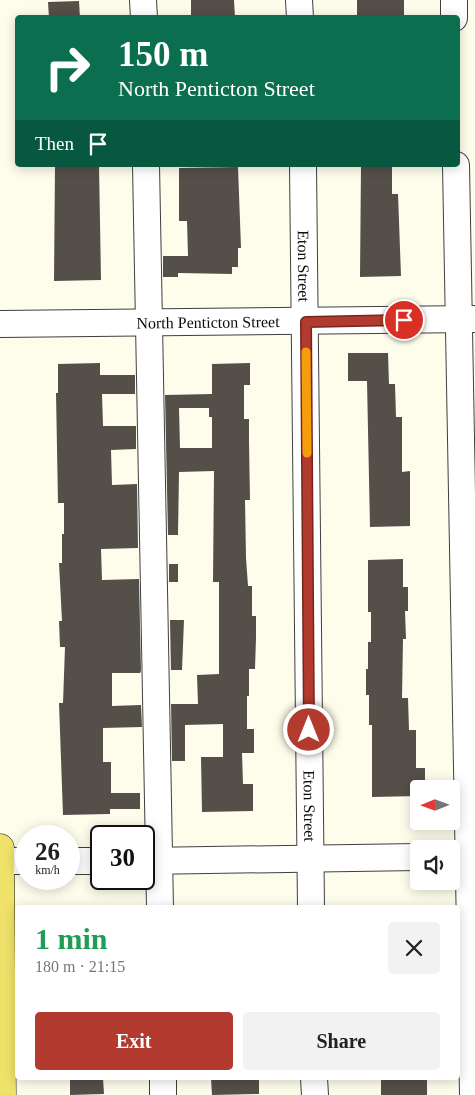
<!DOCTYPE html>
<meta charset="utf-8">
<style>
body{margin:0;font-family:"Times New Roman",serif;background:#f2f2f2;color:#222;height:100vh;display:flex;flex-direction:column;font-size:19px;white-space:nowrap}
*{box-sizing:border-box;margin:0}
p{font-size:16px;color:#767676}
.icon{flex:none;width:28px;height:28px;fill:none;stroke:currentColor;stroke-width:2;stroke-linecap:round;stroke-linejoin:round}
.map{position:relative;flex:1;overflow:hidden}
.sheet{position:absolute;left:15px;top:905px;width:445px;height:175px;display:flex;flex-direction:column;background:#fff;border-radius:5px;box-shadow:0 2px 12px #0003}
.sheet>*{flex:none}
.top-card{position:absolute;left:15px;top:15px;width:445px;height:152px;border-radius:5px;box-shadow:0 2px 12px #0003;background:#0b6e4f;color:#fff;overflow:hidden}
.needle{width:32px;rotate:269deg}
.tools{position:absolute;left:410px;top:780px;display:grid;gap:10px}
.tools a{display:grid;place-items:center;width:50px;height:50px;border-radius:5px;background:#fff;box-shadow:0 2px 12px #0003;font-size:25px}
.speed{position:absolute;left:15px;top:825px;display:flex;gap:10px;font-size:25px;font-weight:700;text-align:center}
.speed>*{display:grid;place-content:center;width:65px;height:65px;border-radius:50%;background:#fff;box-shadow:0 2px 12px #0003;line-height:1}
.speed small{font-size:12px;font-weight:400}
.speed .limit{border:2px solid #111;border-radius:8px;background:#fff;color:#111}
.pin{position:absolute;display:grid;place-items:center;width:42px;height:42px;color:#fff;margin:-21px;border:2px solid #fff;border-radius:50%;box-shadow:0 1px 5px #0007}
.me{position:absolute;width:55px;margin:-28px;rotate:0deg;stroke-linejoin:round;filter:drop-shadow(0 0 4px #0008)}
.turn{display:flex;align-items:center;gap:18px;height:105px;padding:0 20px;font-size:22px}
.turn .icon{width:65px;height:65px;stroke-width:2.5}
.turn b{display:block;font-size:35px;line-height:42px}
.then{display:flex;align-items:center;height:48px;padding:0 20px;background:#0003;gap:10px;font-size:19px}
.round{display:grid;place-items:center;flex:none;width:52px;height:52px;border-radius:5px;background:#f2f2f2}
.overview{display:flex;align-items:center;justify-content:space-between;height:85px;padding:0 20px}
h1{font-size:30px;font-weight:800;line-height:38px;color:#1e9e55}
.button{display:flex;gap:10px;margin-top:auto;padding:10px 20px}
.button a{flex:1;height:58px;border-radius:5px;background:#b23a2e;color:#fff;font-size:20px;font-weight:800;line-height:58px;text-align:center}
.button a+a{background:#f2f2f2;color:#222}
.map>svg:first-child{display:block}
.building{fill:#544f49;fill-rule:evenodd}
.lines{fill:none;stroke-linecap:round;stroke-linejoin:round}
.minor-casing{stroke:#3f3f3f;stroke-width:28}
.major-casing{stroke:#1d1d1d;stroke-width:29}
.minor{stroke:#fff;stroke-width:26}
.major{stroke:#efe26a;stroke-width:28}
.route-casing{stroke:#74261e;stroke-width:12}
.route{stroke:#b23a2e;stroke-width:9}
.slow{stroke:#f59e0b;stroke-width:9}
.labels{text-anchor:middle;dominant-baseline:central;stroke-width:5;stroke-linejoin:round;paint-order:stroke}
.street-label{font-size:16px;fill:#0c0c0c;stroke:#fff}
</style>
<div class="map">
<svg width="475" height="1095" viewBox="0 0 475 1095">
<rect width="100%" height="100%" fill="#fefdec"/>
<g class="building">
<polygon points="191,0 234,0 235,18 191,18"/>
<rect x="357" y="0" width="47" height="18"/>
<polygon points="79,1 80,18 49,18 48,2"/>
<polygon points="55,165 99,165 101,280 54,281"/>
<polygon points="361,166 392,166 392,194 398,194 401,276 360,277"/>
<polygon points="238,167 241,248 238,248 238,267 232,267 232,274 178,273 178,277 163,277 163,256 188,256 187,221 179,221 179,168"/>
<polygon points="348,353 388,353 389,384 395,384 396,417 402,417 402,472 410,471 410,526 370,527 367,381 348,381"/>
<polygon points="100,363 100,375 135,375 135,394 102,394 103,426 136,426 136,449 111,450 112,485 137,484 138,548 101,549 102,580 139,579 141,671 140,673 112,673 112,706 141,705 142,727 103,728 103,762 111,762 111,793 140,793 140,809 110,809 110,814 63,815 59,703 63,703 65,647 60,647 59,621 62,621 59,563 62,563 62,534 64,534 64,503 58,503 56,393 58,393 58,364"/>
<path d="M 250,363 L 250,385 L 244,385 L 244,419 L 249,419 L 249,442 L 250,500 L 245,500 L 246,558 L 248,586 L 252,586 L 252,616 L 256,616 L 256,638 L 255,669 L 249,669 L 249,696 L 247,696 L 247,729 L 254,729 L 254,753 L 242,753 L 243,784 L 253,784 L 253,811 L 202,812 L 201,757 L 223,757 L 223,724 L 185,725 L 185,761 L 172,761 L 171,704 L 198,704 L 197,675 L 219,674 L 219,582 L 213,582 L 214,471 L 179,472 L 178,535 L 168,535 L 165,395 L 212,394 L 212,364 ZM 179,408 L 209,408 L 209,417 L 212,417 L 212,448 L 180,448 Z"/>
<polygon points="403,559 403,587 408,587 408,611 405,611 406,639 403,639 402,698 408,698 409,730 416,730 416,768 425,768 425,789 419,789 419,796 372,797 372,725 369,725 369,695 366,695 366,669 368,669 368,642 371,642 371,612 368,612 368,560"/>
<rect x="169" y="564" width="9" height="18"/>
<polygon points="170,620 184,620 182,670 171,670"/>
<polygon points="70,1078 103,1078 104,1094 70,1095"/>
<polygon points="211,1078 259,1078 259,1094 212,1095"/>
<rect x="381" y="1078" width="46" height="17"/>
</g>
<g class="lines">
<defs>
<g id="minor">
<polyline points="143,0 144,18"/>
<polyline points="299,0 300,18"/>
<polyline points="454,0 454,18"/>
<polyline points="146,165 160,908"/>
<path id="s1" d="M 303,165 L 311,908"/>
<polyline points="456,165 473,1095"/>
<path id="s2" d="M 0,324 L 475,319"/>
<polyline points="0,861 26,861"/>
<polyline points="69,861 101,861"/>
<polyline points="144,861 419,857"/>
<polyline points="163,1078 163,1095"/>
<polyline points="314,1078 315,1095"/>
</g>
<polyline id="major" points="0,848 2,1095"/>
</defs>
<use href="#minor" class="minor-casing"/>
<use href="#major" class="major-casing"/>
<use href="#minor" class="minor"/>
<use href="#major" class="major"/>
</g>
<g class="lines">
<defs>
<polyline id="route" points="309,730 306,322 404,320"/>
</defs>
<use href="#route" class="route-casing"/>
<use href="#route" class="route"/>
<polyline class="slow" points="306,352 307,453"/>
</g>
<g class="labels">
<g class="street-label">
<text stroke="none"><textPath href="#s1" startOffset="101">Eton Street</textPath></text>
<text stroke="none"><textPath href="#s2" startOffset="208">North Penticton Street</textPath></text>
<text stroke="none"><textPath href="#s1" startOffset="641">Eton Street</textPath></text>
</g>
</g>
</svg>
<div class="tools">
<a><svg class="needle" viewBox="-14 -14 28 28"><path d="M0-13l5 13h-10z" fill="#e53935"/><path d="M0 13l5-13h-10z" fill="#767676"/></svg></a>
<a><svg class="icon" aria-label="sound" viewBox="0 0 24 24"><path d="M4 9h4l5-4v14l-5-4H4zM17 9q2 3 0 6"/></svg></a>
</div>
<div class="speed"><div>26<small>km/h</small></div><div class="limit">30</div></div>
<div class="pin" style="left:404px;top:320px;background:#d93025"><svg class="icon" aria-label="arrive" viewBox="0 0 24 24"><path d="M6 21V4h12l-3 4 3 4H6"/></svg></div>
<svg class="me" style="left:309px;top:730px" viewBox="-20 -20 40 40"><circle r="17" fill="#b23a2e" stroke="#fff" stroke-width="3"/><path d="M0-11L8 9 0 5-8 9z" fill="#fff"/></svg>
<div class="top-card">
<div class="turn"><svg class="icon" aria-label="right" viewBox="0 0 24 24"><path d="M7 20v-9h11M14 6l5 5-5 5"/></svg><div><b>150 m</b>North Penticton Street</div></div>
<div class="then">Then<svg class="icon" aria-label="arrive" viewBox="0 0 24 24"><path d="M6 21V4h12l-3 4 3 4H6"/></svg></div>
</div>
<section class="sheet">
<div class="overview"><div><h1>1 min</h1><p>180 m · 21:15</p></div><a class="round"><svg class="icon" aria-label="close" viewBox="0 0 24 24"><path d="M6 6l12 12M18 6L6 18"/></svg></a></div>
<div class="button"><a>Exit</a><a>Share</a></div>
</section>
</div>
